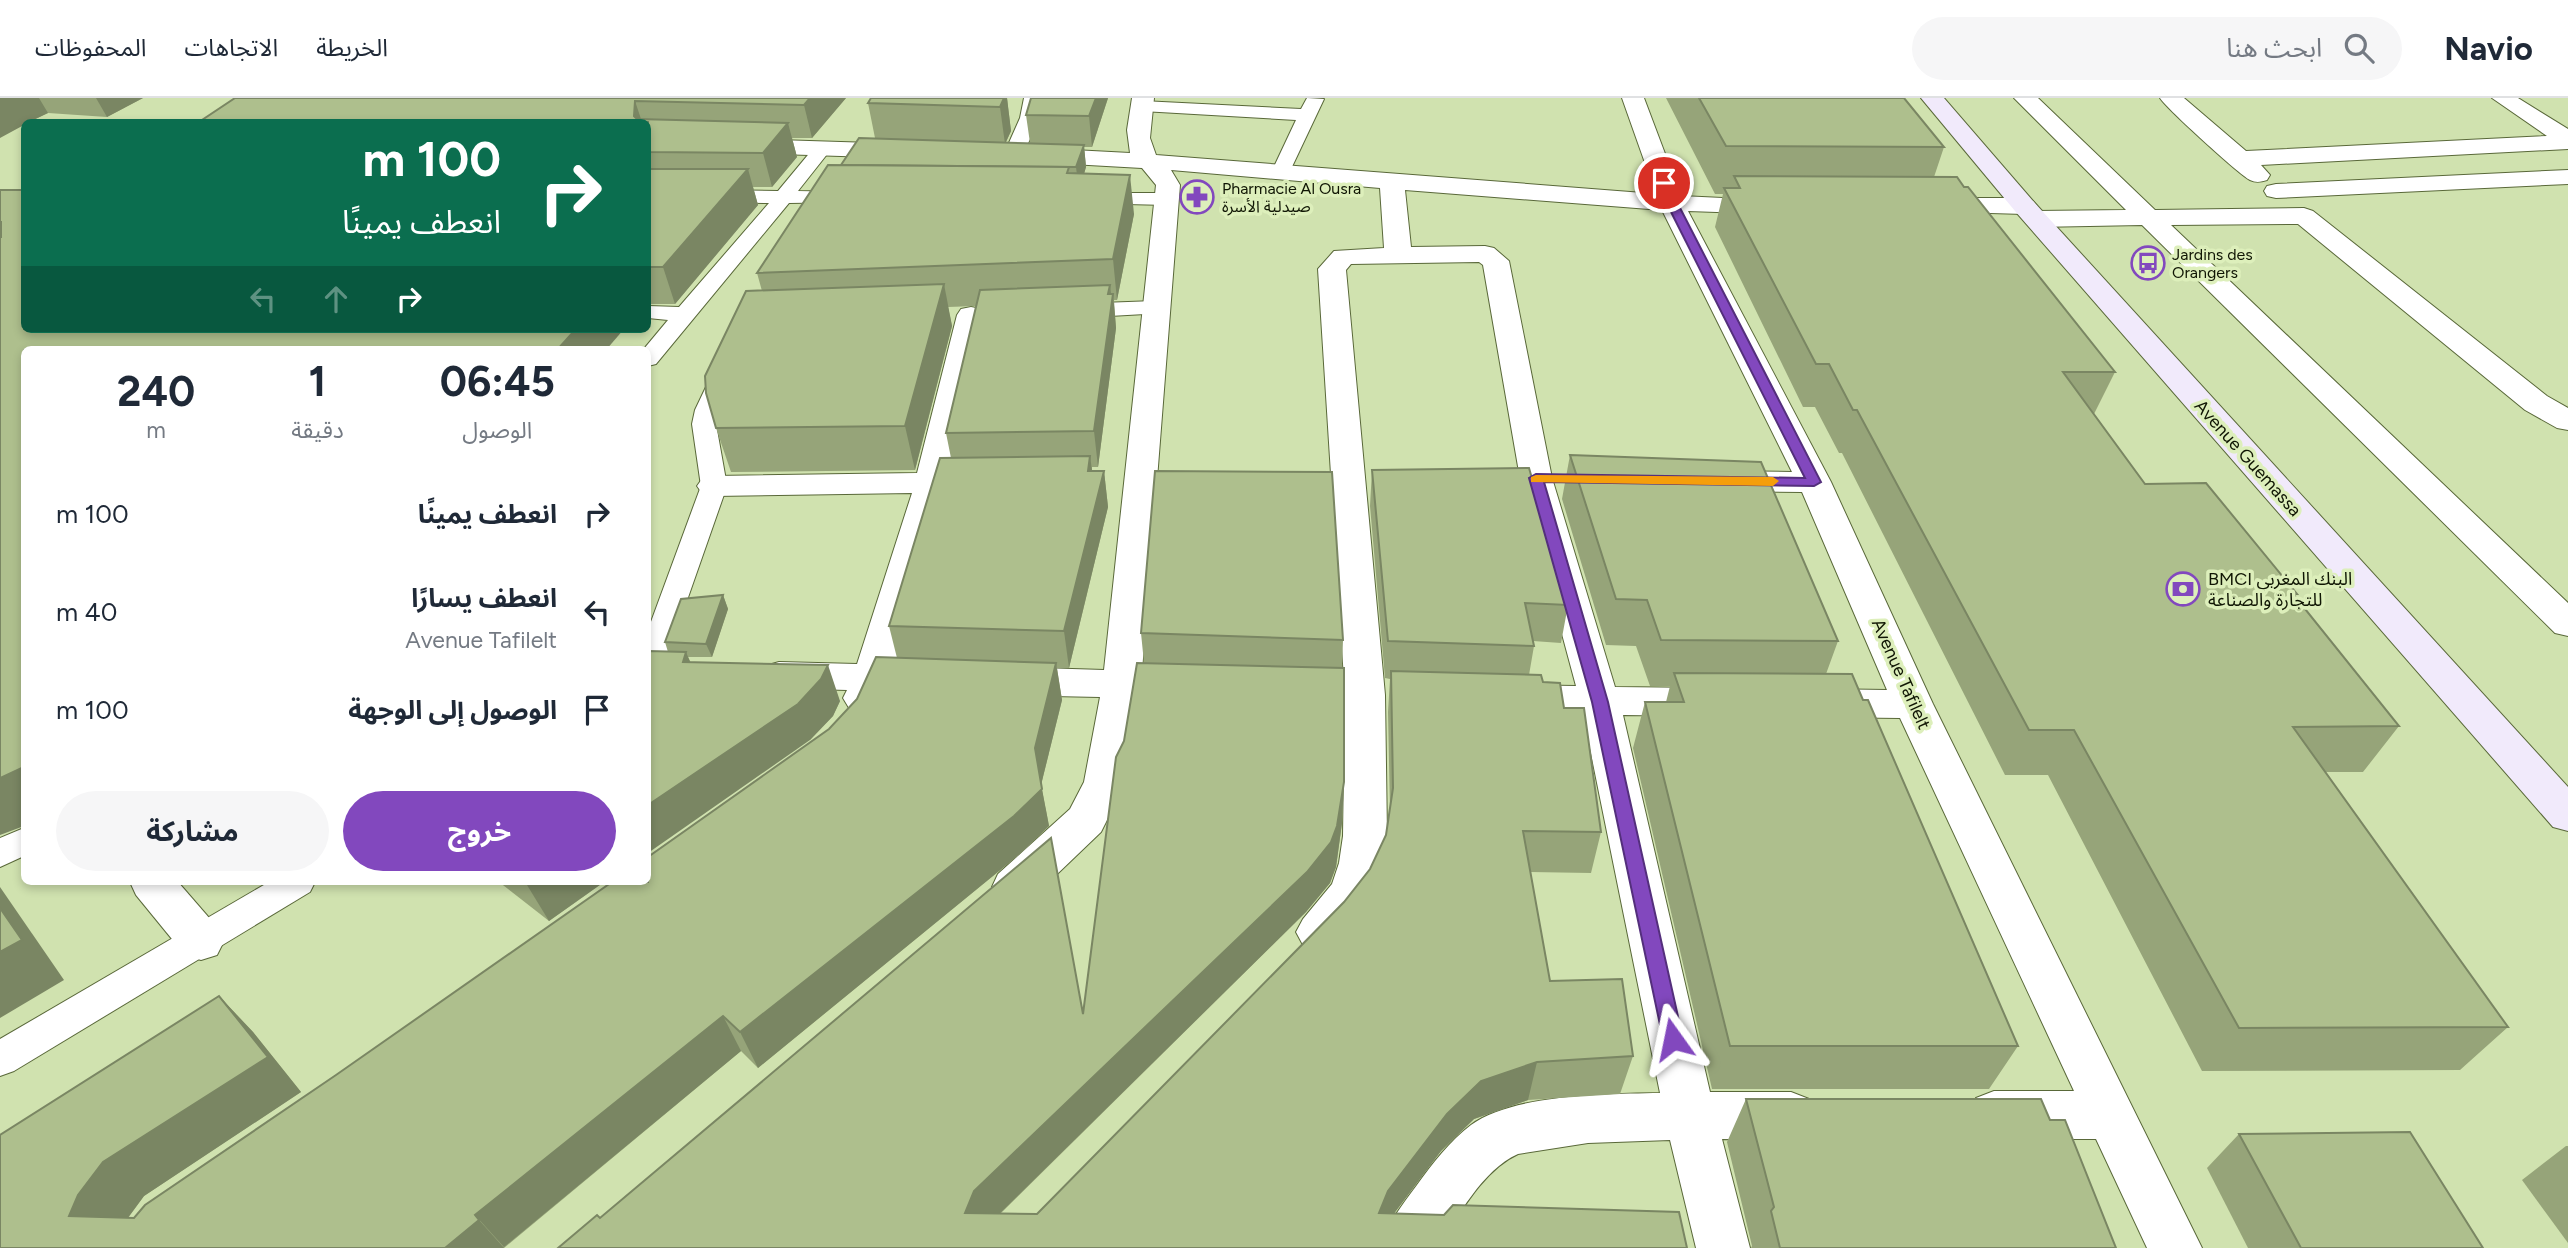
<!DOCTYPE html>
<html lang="ar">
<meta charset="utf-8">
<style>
body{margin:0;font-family:Figtree,"Noto Sans Arabic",sans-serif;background:#f6f6f7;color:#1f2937;direction:rtl;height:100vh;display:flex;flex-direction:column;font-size:26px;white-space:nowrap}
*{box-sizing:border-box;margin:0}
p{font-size:23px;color:#747a83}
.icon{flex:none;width:38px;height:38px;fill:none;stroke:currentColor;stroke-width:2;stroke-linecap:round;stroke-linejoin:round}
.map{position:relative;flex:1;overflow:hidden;direction:ltr}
.sheet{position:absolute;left:21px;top:248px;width:630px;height:539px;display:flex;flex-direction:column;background:#fff;border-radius:10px;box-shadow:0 4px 10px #0003;direction:rtl}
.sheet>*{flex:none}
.guide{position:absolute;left:21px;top:21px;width:630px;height:214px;border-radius:10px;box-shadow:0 4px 10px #0003;direction:rtl;background:#0b6e4f;color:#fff;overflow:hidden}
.pin{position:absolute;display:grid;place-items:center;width:60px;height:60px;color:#fff;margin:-30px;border:4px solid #fff;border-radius:50%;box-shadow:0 2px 7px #0007}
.me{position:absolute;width:77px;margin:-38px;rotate:348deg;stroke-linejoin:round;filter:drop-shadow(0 0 5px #0008)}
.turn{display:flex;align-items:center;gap:24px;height:147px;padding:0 35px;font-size:32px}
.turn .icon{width:91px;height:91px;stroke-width:2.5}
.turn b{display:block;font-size:49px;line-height:60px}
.lanes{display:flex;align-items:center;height:66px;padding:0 35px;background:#0003;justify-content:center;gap:35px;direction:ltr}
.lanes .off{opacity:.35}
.eta{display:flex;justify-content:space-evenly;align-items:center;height:119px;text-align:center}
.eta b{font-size:42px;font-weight:700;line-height:49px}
.cta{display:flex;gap:14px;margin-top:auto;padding:14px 35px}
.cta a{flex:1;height:80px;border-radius:42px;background:#8248be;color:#fff;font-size:28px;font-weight:700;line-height:80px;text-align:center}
.cta a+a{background:#f6f6f7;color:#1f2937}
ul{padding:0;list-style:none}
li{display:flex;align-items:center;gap:21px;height:98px;padding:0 35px}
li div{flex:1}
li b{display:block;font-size:26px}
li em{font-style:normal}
header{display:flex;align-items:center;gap:42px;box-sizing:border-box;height:98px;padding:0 35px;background:#fff;border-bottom:2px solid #e0e1e3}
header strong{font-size:33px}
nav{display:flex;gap:38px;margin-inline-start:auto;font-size:24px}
.search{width:490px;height:63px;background:#f6f6f7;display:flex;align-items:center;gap:18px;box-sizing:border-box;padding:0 24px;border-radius:38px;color:#747a83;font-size:26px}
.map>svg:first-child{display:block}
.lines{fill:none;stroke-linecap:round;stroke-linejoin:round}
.lane-casing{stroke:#596839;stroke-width:2}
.street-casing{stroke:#596839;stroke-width:2}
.secondary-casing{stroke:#596839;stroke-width:2}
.lane{fill:#fff;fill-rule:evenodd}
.street{fill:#fff;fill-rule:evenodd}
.secondary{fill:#f1eafb;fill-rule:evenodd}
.wall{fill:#96a479}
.shaded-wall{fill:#7a8663}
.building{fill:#aebf8d;stroke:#7a8663;stroke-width:2}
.route{fill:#8248be;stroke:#542f7c;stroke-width:2}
.slow{fill:#f59e0b}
.labels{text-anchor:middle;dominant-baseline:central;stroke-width:7;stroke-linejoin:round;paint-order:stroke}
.far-poi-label{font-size:16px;fill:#101604;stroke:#ddefbb;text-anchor:start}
.street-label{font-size:18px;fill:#101604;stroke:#ddefbb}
.poi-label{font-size:18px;fill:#101604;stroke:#ddefbb;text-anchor:start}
</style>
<header>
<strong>Navio</strong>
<div class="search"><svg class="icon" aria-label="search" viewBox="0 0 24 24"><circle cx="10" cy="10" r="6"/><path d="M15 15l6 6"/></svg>ابحث هنا</div>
<nav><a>الخريطة</a><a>الاتجاهات</a><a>المحفوظات</a></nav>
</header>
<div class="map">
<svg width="2568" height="1150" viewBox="0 0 2568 1150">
<rect width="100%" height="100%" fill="#d0e2af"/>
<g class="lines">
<defs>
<g id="lane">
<path d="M 1024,0 L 1042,0 C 1039,15 1029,58 1013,62 L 1004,56 L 1020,20 Z"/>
<polygon points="1307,0 1324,1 1290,73 1281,79 1272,73 1296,22 1142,13 1133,8 1142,3 1301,11"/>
<polygon points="823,45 832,50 798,93 847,94 857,100 854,104 789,105 656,266 648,268 648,252 643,252 668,222 648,220 648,208 679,209 769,105 648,103 648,91 778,93 817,46"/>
<polygon points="1092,95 1167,95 1177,101 1167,107 1085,105 1082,101"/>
<polygon points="1155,203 1163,205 1166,210 1163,215 1074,220 1066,218 1063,213 1066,208 1074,206"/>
<polygon points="727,263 735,265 739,270 719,312 716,326 727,388 663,571 658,578 648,581 648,532 701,388 692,326 695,312 715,270 719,265"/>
<polygon points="24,730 24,758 0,769 0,740"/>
<polygon points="269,784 315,784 310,794 14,973 0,978 0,941"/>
</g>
<g id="street">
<path d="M 1132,0 L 1154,0 L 1150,40 L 1156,57 L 1656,96 L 1622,0 L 1644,0 L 1681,98 L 1783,103 L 1787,108 L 1783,113 L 1774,116 L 1688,113 L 1831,384 L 1933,606 L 2202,1150 L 2147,1150 L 2096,1041 L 1994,1041 L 1976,1034 L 1968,1017 L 1976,1000 L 1994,993 L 2074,993 L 1900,620 L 1818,619 L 1804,615 L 1798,605 L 1804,595 L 1818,591 L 1887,592 L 1802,394 L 1717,393 L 1705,390 L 1700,383 L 1705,376 L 1717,373 L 1792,374 L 1662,112 L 1405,92 L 1411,149 L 1485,148 L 1494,150 L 1509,163 L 1552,380 L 1615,589 L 1705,590 L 1719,594 L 1725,604 L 1719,614 L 1705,618 L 1623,617 L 1710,994 L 1791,994 L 1809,1001 L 1817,1018 L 1809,1035 L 1791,1042 L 1722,1041 L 1750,1150 L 1696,1150 L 1670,1042 L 1588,1045 L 1518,1056 C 1482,1072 1458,1119 1437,1150 L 1378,1150 C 1387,1127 1402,1107 1417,1087 C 1433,1065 1450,1043 1471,1027 C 1513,996 1608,996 1660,995 L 1583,616 L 1510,615 L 1496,611 L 1490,601 L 1496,591 L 1510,587 L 1576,588 L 1520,380 L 1483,167 L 1479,164 L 1351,166 L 1346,172 L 1385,597 L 1387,738 L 1383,765 L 1367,808 L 1335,847 L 1319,853 L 1303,847 L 1296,834 L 1303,821 L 1332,786 L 1339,765 L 1343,738 L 1345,597 L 1318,171 L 1334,153 L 1384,150 L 1380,90 L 1171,72 L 1180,87 L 1142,573 L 1160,577 L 1165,587 L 1160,597 L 1139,600 L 1126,684 L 1101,734 L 1030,802 L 1014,807 L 998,802 L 992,789 L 998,776 L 1070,711 L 1084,684 L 1100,599 L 1006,597 L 992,593 L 987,583 L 992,573 L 1006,569 L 1104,572 L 1156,87 L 1142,70 L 1035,64 L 1027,62 L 1023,57 L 1027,52 L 1035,50 L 1130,55 L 1127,32 Z"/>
<polygon points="2014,0 2038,0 2155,112 2304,110 2313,113 2547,298 2568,310 2568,332 2557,330 2525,312 2298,126 2171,127 2568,505 2568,538 2555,535 2142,127 2036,129 2027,126 2023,121 2027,116 2036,113 2126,112"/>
<path d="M 2160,0 L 2184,0 L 2246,53 L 2547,38 L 2492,0 L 2518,0 L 2568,31 L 2568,51 L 2261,67 L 2270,77 L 2267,82 C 2261,84 2256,85 2250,82 C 2240,77 2167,11 2160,0 Z"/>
<polygon points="648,38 904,46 912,48 916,53 912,58 904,60 648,52"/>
<polygon points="2568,72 2568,86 2276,100 2267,98 2264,93 2267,88 2276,86"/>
<polygon points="1932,100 2024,100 2033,103 2037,108 2033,113 2024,116 1923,113 1919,108 1923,103"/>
<polygon points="971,209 981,211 985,217 950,375 985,374 997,377 1002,384 997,391 985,394 945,395 895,567 918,568 932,571 937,581 932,591 918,594 885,594 877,610 863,614 849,610 843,600 847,592 779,590 765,586 760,577 765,568 779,564 857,566 912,395 714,398 702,395 697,388 702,381 714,378 917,375 957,217 961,211"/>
<polygon points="130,784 178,784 217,829 224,843 217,857 201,862 185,857 136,797"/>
</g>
<polygon id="secondary" points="1921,0 1944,0 2033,103 2568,689 2568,733 2553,729 2015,113"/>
</defs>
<use href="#lane" class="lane-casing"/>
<use href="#street" class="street-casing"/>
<use href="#secondary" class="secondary-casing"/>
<use href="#lane" class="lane"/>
<use href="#street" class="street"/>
<use href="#secondary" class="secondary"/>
</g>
<g class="wall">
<polygon points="0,0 143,0 107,19 48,15 29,24 24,24"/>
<polygon points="235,0 846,0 812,40 792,40 797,59 772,89 753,89 758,107 675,206 648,206 648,24"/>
<polygon points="871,0 1007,0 1011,33 1006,44 1030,45 1026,17 1108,0 1092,49 1084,49 1086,69 1084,76 1134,116 1117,202 1114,202 1116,230 1098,369 1092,369 1092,373 1104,373 1108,409 1069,570 1057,570 1062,602 1041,687 1049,728 1021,755 758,970 741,953 504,1150 0,1150 219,898 253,934 301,994 144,1098 128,1120 134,1120 829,631 897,560 889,528 951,360 946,335 976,208 948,209 952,228 915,372 731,374 716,330 762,193 757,175 841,67 875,40 868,5"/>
<polygon points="1666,0 1904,0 1944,49 1934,79 2115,274 2094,316 2145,386 2297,496 2295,499 2399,628 2363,674 2325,674 2508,929 2460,972 2202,973 2048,677 2005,677 1842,355 1839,355 1815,309 1803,309 1715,129 1723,96 1715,96"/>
<polygon points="1570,357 1838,543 1826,576 2018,948 1989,991 1712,991 1633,650 1645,604 1666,604 1670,588 1650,588 1636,548 1606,547 1562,401"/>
<polygon points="1372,372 1568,507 1561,545 1533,543 1534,548 1529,577 1543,584 1564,610 1601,734 1591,775 1530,774 1550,883 1633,958 1620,996 1528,1002 1474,1021 1441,1053 1394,1115 1687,1150 600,1120 1083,916 1124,643 1144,565 1141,535 1343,542 1342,570 1344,684 1342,725 1336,769 1330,785 1306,814 1000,1116 1037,1116 1344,804 1370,771 1386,737 1390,713 1388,614 1390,581 1385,580 1370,408"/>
<polygon points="723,497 728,511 712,559 688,559 691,565 840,603 833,618 810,642 668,554 665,544"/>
<polygon points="499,784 604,784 549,823"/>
<polygon points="1746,1001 2050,1022 2116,1150 1751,1150 1752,1148 1727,1044"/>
<polygon points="2239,1036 2483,1150 2248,1150 2207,1070"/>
<polygon points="2566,1048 2568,1048 2568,1145 2522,1082"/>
</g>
<g class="shaded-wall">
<polygon points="0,0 39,0 48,15 29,24 24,24 24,27 0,40"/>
<polygon points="96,0 143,0 107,19"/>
<polygon points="810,0 846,0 812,40 804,7"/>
<polygon points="1004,0 1007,0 1011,33 1005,46 1000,9"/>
<polygon points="1096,0 1108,0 1092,49 1089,18"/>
<polygon points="635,3 642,24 634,18"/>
<polygon points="788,25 797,59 772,89 763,55"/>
<polygon points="1084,47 1086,69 1079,92 1076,69"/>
<polygon points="748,71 758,107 675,206 663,169"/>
<polygon points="1130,77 1134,116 1117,202 1113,161"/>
<polygon points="944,186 952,228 915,372 905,328"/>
<polygon points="1110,187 1112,205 1113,196 1116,230 1098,369 1094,333"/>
<polygon points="576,231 624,231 606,252 557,252"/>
<polygon points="1090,358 1095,394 1088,373"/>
<polygon points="1104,373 1108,409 1069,570 1064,533"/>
<polygon points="723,497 728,511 712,559 706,546"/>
<polygon points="686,554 701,590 683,564"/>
<polygon points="1056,565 1062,602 1041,687 1035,650"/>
<polygon points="828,567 840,603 833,618 810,642 648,755 648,707"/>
<polygon points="24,669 24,728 0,737 0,680"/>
<polygon points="1344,684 1342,725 1336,769 1330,785 1306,814 986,1129 965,1115 974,1093"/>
<polygon points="1042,691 1049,728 1021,755 758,970 740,934"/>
<polygon points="531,784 604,784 549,823 527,787"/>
<polygon points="0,789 64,882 0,920"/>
<polygon points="219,898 253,934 301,994 144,1098 121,1129 69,1118 78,1097"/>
<polygon points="723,918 741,953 504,1149 475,1117"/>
<polygon points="1537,964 1528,1002 1474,1021 1441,1053 1384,1129 1379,1115 1388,1093 1447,1016 1481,983"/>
<polygon points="479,1122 504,1150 445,1150"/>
</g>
<g class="building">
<polygon points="235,0 810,0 804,7 635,3 634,18 637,21 788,25 763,55 648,54 648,24 199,24"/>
<polygon points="871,0 1004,0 1000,9 868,5"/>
<polygon points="1031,0 1096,0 1089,18 1026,17"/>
<polygon points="1699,0 1904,0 1944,49 1726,48"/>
<polygon points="859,40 1084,47 1076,69 841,67"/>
<polygon points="828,67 1069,69 1067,75 1130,77 1113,161 757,175"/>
<polygon points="648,71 748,71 663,169 648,169"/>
<polygon points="1734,78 1957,79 1964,89 1968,89 2115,274 2063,274 2145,386 2206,385 2297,496 2293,496 2399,628 2293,629 2508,929 2239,930 2074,632 2029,632 1857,312 1853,312 1829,266 1816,266 1724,90 1740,90"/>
<polygon points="0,92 24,92 24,231 576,231 557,252 24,252 24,669 0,680 0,139 1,139 1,124 0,124"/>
<polygon points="944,186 905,328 716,330 706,295 705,278 746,193"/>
<polygon points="1110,187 1108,196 1113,196 1094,333 946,335 980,192"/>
<polygon points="1570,357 1761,364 1838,543 1661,542 1647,502 1616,501"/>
<polygon points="1090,358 1088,373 1104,373 1064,533 889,528 940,360"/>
<polygon points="1529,370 1568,507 1525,505 1534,548 1388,543 1372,372"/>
<polygon points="1155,373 1332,374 1343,542 1141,535"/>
<polygon points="723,497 706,546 665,544 681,501"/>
<polygon points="648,553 686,554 683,564 828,567 821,581 798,606 648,707"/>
<polygon points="876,559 1056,565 1035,650 1042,691 1014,718 740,934 723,918 475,1117 479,1122 445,1150 0,1150 0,1037 219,898 268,959 103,1064 78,1097 69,1118 134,1120 145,1107 336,977 612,784 648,784 648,759 829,631 857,601"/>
<polygon points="1137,565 1344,570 1344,684 1337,728 1331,744 1307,774 974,1093 965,1115 1037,1116 1344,804 1370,771 1386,737 1393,690 1391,573 1541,577 1543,584 1560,585 1564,610 1584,610 1601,734 1523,733 1550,883 1622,881 1633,958 1537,964 1481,983 1447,1016 1388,1093 1379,1115 1444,1117 1453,1107 1679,1114 1687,1150 558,1150 597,1117 600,1120 1051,740 1083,916 1116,659 1124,643"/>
<polygon points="1674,575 1852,576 1863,602 1868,602 2018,948 1730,948 1645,604 1684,604"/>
<polygon points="0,810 22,842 0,854"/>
<polygon points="1746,1001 2041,1001 2050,1022 2065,1022 2116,1150 1780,1150 1771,1113 1774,1109"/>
<polygon points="2410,1034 2483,1150 2301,1150 2239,1036"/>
</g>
<polygon class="route" points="1664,81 1670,85 1678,106 1821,384 1814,388 1544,384 1608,604 1683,941 1680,947 1673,950 1666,947 1663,941 1592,604 1529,380 1536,376 1805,380 1667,106 1659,85"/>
<polygon class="slow" points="1536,377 1773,379 1779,383 1773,388 1531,384 1531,379"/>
<defs>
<symbol id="pharmacy-ring" viewBox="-11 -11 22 22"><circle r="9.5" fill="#ddefbb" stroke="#8248be" stroke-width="1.5"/><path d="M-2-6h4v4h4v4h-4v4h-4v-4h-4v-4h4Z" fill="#8248be"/></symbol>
<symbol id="bus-ring" viewBox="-11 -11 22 22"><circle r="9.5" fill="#ddefbb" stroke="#8248be" stroke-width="1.5"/><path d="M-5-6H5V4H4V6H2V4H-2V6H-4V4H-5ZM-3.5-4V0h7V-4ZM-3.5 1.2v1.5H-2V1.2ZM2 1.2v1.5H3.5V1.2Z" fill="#8248be"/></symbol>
<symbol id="bank-ring" viewBox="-11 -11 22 22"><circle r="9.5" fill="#ddefbb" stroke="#8248be" stroke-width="1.5"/><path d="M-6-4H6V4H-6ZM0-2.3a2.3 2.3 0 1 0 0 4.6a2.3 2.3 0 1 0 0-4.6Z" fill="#8248be"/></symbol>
</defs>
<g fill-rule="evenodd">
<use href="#pharmacy-ring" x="1178" y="80" width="38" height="38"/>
<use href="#bus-ring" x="2129" y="146" width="38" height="38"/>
<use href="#bank-ring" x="2164" y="472" width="38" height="38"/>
</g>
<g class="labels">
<g class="far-poi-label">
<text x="1222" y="90">Pharmacie Al Ousra<tspan x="1222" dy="18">صيدلية الأسرة</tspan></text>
<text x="2172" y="156">Jardins des<tspan x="2172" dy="18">Orangers</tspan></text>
</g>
<g class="street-label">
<text transform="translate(2248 360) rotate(48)">Avenue Guemassa</text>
<text transform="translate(1901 576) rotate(66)">Avenue Tafilelt</text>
</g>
<g class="poi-label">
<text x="2208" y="481">BMCI البنك المغربي<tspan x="2208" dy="21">للتجارة والصناعة</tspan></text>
</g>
</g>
</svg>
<div class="pin" style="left:1664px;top:85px;background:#d93025"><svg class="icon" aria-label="arrive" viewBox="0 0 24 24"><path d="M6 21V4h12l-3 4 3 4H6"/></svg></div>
<svg class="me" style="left:1673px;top:941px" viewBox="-20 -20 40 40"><path d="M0-17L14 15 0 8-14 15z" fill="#8248be" stroke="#fff" stroke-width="4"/></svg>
<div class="guide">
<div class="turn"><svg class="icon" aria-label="right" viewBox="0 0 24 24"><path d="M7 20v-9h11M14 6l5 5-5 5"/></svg><div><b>100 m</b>انعطف يمينًا</div></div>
<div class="lanes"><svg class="icon off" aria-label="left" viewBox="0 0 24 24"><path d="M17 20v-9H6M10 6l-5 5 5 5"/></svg><svg class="icon off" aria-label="ahead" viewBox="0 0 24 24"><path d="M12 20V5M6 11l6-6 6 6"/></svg><svg class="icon" aria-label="right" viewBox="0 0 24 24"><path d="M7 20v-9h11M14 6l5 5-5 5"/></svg></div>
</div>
<section class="sheet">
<div class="eta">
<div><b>06:45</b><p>الوصول</p></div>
<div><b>1</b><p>دقيقة</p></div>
<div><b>240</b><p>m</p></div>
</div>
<ul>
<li><svg class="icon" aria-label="right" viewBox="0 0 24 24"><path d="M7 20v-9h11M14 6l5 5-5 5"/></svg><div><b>انعطف يمينًا</b></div><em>100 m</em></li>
<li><svg class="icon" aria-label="left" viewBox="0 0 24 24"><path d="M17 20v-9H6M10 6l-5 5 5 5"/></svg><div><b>انعطف يسارًا</b><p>Avenue Tafilelt</p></div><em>40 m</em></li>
<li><svg class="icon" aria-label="arrive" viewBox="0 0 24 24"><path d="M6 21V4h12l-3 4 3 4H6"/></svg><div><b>الوصول إلى الوجهة</b></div><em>100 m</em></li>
</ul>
<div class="cta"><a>خروج</a><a>مشاركة</a></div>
</section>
</div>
